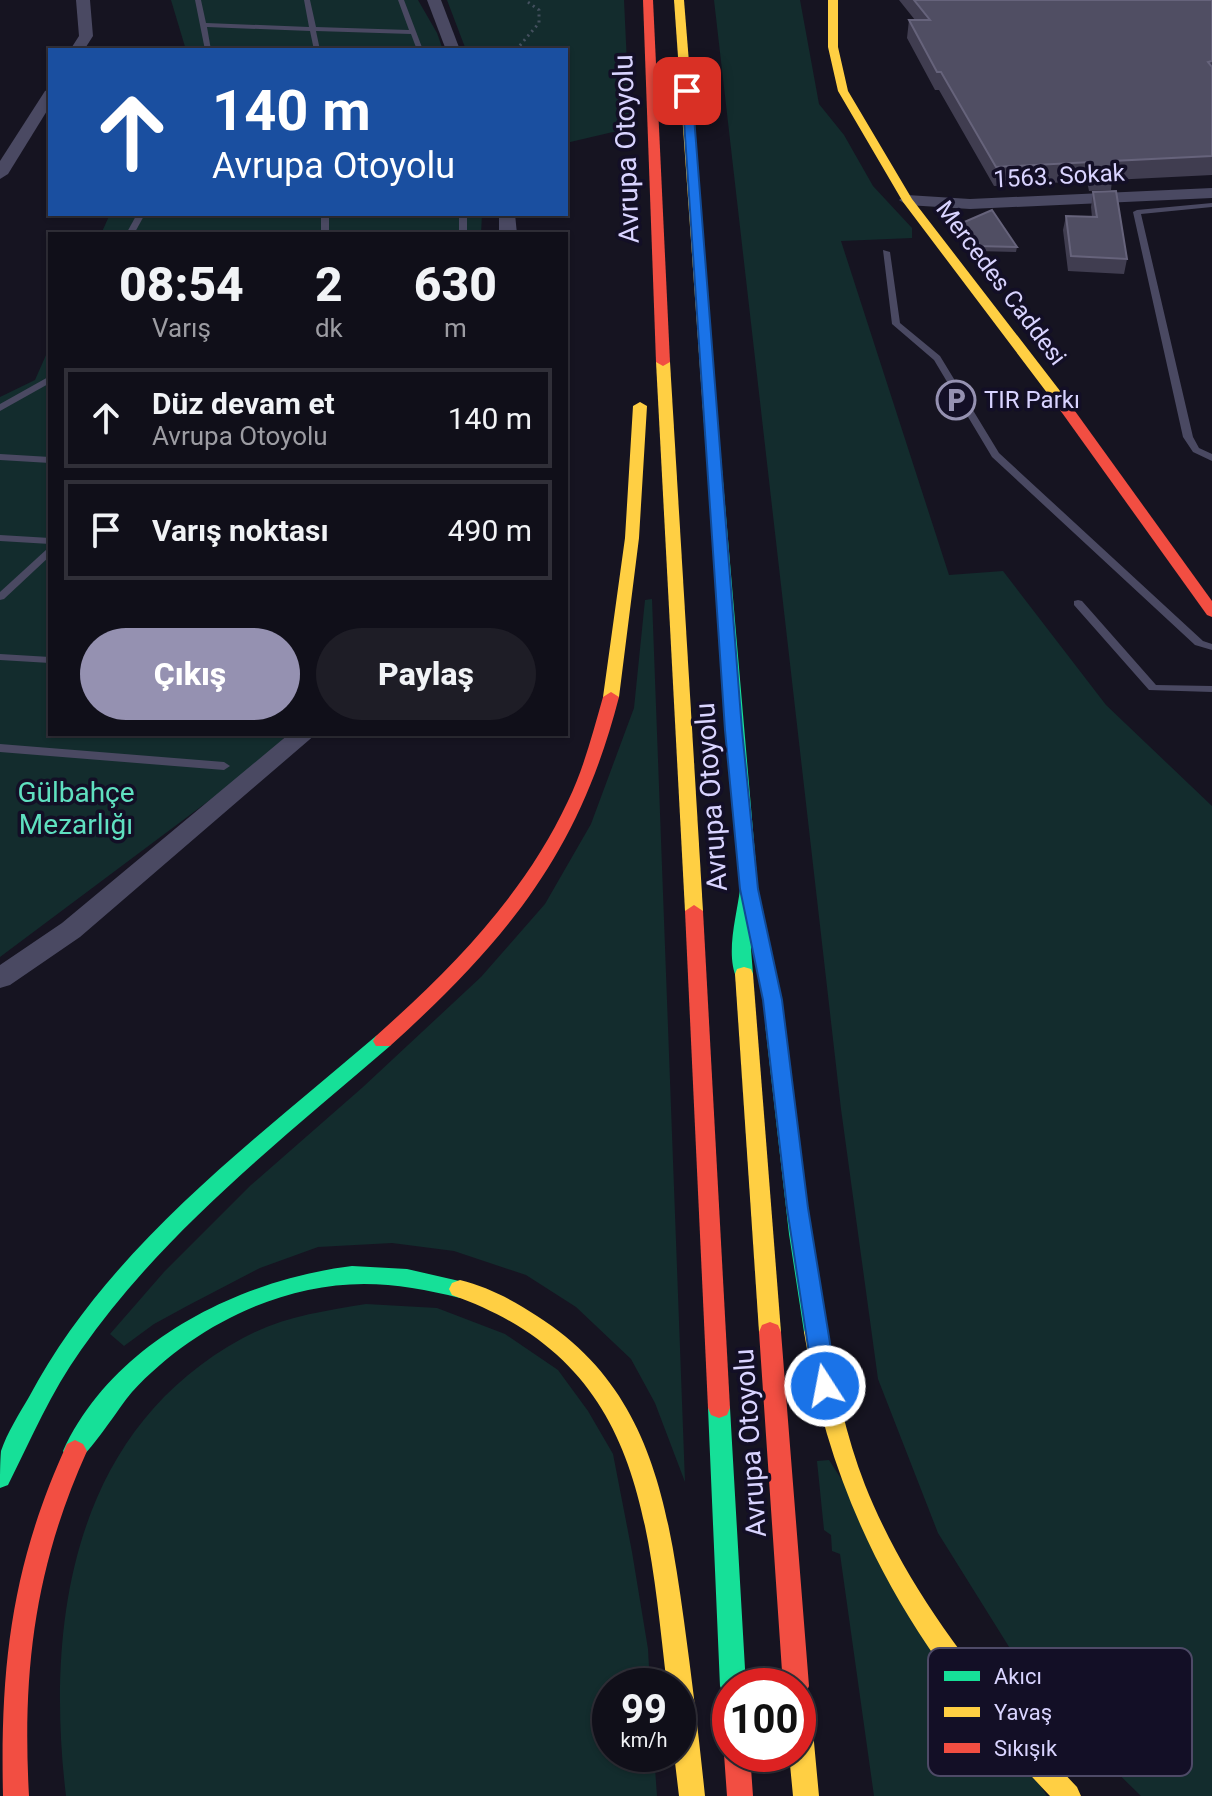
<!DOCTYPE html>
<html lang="tr">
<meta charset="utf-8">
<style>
body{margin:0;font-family:Roboto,sans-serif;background:#1e1d26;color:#f1f3f6;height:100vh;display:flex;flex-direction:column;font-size:30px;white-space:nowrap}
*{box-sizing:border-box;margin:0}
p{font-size:26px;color:#9c9ca2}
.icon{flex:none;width:44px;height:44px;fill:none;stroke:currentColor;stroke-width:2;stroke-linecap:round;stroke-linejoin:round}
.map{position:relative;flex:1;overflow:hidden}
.details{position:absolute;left:48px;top:232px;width:520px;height:504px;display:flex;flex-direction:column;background:#100f19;border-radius:0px;box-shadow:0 2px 6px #0004,0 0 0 2px #302f38}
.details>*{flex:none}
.hud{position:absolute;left:48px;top:48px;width:520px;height:168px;border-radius:0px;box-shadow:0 2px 6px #0004,0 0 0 2px #302f38;background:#1a4fa0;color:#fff;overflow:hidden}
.speed{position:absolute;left:592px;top:1668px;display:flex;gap:16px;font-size:40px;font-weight:700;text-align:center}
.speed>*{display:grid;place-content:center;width:104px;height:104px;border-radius:50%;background:#100f19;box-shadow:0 2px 6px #0004,0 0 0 2px #302f38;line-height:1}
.speed small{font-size:20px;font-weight:400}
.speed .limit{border:12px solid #d22;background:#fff;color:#111}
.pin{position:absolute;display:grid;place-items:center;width:68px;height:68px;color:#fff;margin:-34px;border-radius:16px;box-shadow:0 4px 12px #0006}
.me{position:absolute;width:88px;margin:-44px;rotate:349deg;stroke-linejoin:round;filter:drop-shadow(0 0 6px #0008)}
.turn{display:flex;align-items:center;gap:28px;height:168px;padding:0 32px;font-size:36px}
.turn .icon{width:104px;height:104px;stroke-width:2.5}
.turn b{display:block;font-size:56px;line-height:68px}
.eta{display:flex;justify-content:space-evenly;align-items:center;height:136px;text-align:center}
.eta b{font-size:48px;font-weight:800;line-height:56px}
.action{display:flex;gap:16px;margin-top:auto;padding:16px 32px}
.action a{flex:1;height:92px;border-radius:48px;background:#9591b1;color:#fff;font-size:32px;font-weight:800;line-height:92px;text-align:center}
.action a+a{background:#1e1d26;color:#f1f3f6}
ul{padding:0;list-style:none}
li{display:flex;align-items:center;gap:24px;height:100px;margin:0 16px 12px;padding:0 16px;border:4px solid #302f38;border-radius:0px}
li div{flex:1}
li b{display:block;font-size:30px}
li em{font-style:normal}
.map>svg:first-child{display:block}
.green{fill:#132c2d}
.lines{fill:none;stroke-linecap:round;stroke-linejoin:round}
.path{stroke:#44505f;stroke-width:3;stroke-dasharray:2 4;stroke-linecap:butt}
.lane{fill:#4a4962;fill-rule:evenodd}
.street{fill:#4a4962;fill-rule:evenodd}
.fast{fill:#16e098;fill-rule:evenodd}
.slow{fill:#ffcf43;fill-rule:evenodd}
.jam{fill:#f24e42;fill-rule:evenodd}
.wall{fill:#403d50}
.building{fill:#504e63;stroke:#66637b;stroke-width:2}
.route{fill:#1a73e8;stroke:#114b97;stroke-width:2}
.labels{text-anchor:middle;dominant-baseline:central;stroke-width:7;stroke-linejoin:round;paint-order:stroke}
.far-street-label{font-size:24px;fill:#d9d4ff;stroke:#130f26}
.far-poi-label{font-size:24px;fill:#d9d4ff;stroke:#130f26;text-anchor:start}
.street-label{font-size:28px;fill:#d9d4ff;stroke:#130f26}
.park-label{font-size:28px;fill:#5fe0c0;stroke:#130f26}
.key{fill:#130f26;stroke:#4e4a67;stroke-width:2}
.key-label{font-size:22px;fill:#d9d4ff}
</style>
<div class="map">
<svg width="1212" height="1796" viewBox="0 0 1212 1796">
<rect width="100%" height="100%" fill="#161421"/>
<g class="green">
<polygon points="171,0 418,0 437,33 443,50 186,50"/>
<polygon points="447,0 624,0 630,128 566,143 566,50 466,50"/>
<polygon points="714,0 800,0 819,104 844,135 873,186 912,228 912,238 841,241 949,575 1003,571 1106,705 1212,806 1212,1796 1141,1796 1041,1698 938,1533 878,1379 841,1109"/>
<polygon points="110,214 482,214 481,234 101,234"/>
<polygon points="50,346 50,734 287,734 270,755 0,957 0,397 35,380"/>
<polygon points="652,599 685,1482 655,1403 631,1359 576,1307 526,1275 454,1251 392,1243 318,1247 260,1268 187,1306 154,1324 124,1346 110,1334 164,1272 251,1185 363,1087 481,977 545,904 591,824 634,708 645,600"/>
<path d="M 366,1304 L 437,1308 L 505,1334 L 558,1370 L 588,1411 L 613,1454 L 632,1552 L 648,1649 L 650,1686 L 610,1686 L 610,1754 L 654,1754 L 657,1796 L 66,1796 C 45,1621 73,1430 243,1338 C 281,1317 324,1311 366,1304 Z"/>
<polygon points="829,1460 1047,1796 874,1796 840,1554 832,1551 831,1535 824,1530 817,1461"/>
</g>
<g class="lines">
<polyline class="path" points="516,50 539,23 539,10 525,0"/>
<g class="lane">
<polygon points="195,0 201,0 206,23 309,27 304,0 310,0 316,27 409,30 398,0 404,0 423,50 417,50 411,34 316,31 320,50 314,50 310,31 207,27 211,50 205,50"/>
<polygon points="1212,203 1212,207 1141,214 1193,437 1199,448 1212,454 1212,461 1193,452 1183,437 1133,212 1137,210"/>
<polygon points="137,214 145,214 134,234 126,234"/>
<rect x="321" y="214" width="8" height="20"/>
<rect x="459" y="214" width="8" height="20"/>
<polygon points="883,250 890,252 900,323 940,356 999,453 1203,641 1212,644 1212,650 1195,645 992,457 934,360 892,324"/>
<polygon points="50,376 50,383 0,411 0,404"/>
<polygon points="0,454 50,457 50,463 0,460"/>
<polygon points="0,535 50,538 50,544 0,541"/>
<polygon points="50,548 50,556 4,599 0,600 0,592 47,549"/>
<polygon points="1078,600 1082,601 1156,685 1212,686 1212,692 1149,690 1074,605 1074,601"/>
<polygon points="0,654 50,657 50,663 0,660"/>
<polygon points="0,744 224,762 230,766 224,770 0,752"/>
</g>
<g class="street">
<polygon points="76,0 90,0 93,36 84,50 70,50 79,36"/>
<polygon points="427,0 441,0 460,50 446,50"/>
<polygon points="50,89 50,106 8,174 0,179 0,161 45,91"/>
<polygon points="1212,188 1212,198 970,209 907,205 899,200 907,195 970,199"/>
<polygon points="499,214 515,214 517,234 499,234"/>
<polygon points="289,734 316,734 80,937 10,985 0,988 0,965 62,923"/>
</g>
<g class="fast">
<path d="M 710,407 L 717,411 L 758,889 L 751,949 L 753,974 L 751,979 L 737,979 C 725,954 737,915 740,889 L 703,411 Z"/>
<polygon points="775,1016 782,1018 785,1023 811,1234 826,1332 823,1339 815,1342 807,1339 804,1332 789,1234 765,1023 768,1018"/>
<path d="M 383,1034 L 390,1036 L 393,1041 L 390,1046 C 281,1140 164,1231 81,1350 C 51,1392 31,1439 8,1485 L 0,1488 C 0,1477 0,1462 1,1451 C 7,1433 19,1414 29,1397 C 108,1248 250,1144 376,1036 Z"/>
<path d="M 352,1266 L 407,1269 L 468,1283 L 471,1289 L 468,1295 L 460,1298 C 428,1290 396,1284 364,1284 C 277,1284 190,1329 132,1392 C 119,1407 88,1457 75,1462 L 67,1458 L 63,1451 C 113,1342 239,1280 352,1266 Z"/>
<polygon points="719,1398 727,1401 730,1408 746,1686 730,1686 730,1697 724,1695 720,1686 708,1408 711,1401"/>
</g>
<g class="slow">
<polygon points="674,0 684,0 717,411 710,415 703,411"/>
<polygon points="828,0 838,0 838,47 848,91 912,199 1067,400 1067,406 1057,406 903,202 838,91 828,47"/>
<polygon points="663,358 670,362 703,911 694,917 685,911 656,362"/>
<polygon points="640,402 647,406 639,538 619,697 611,702 603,697 625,538 633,406"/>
<polygon points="744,967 751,969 753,974 781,1332 778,1339 770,1342 762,1339 759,1332 735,974 737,969"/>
<path d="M 460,1280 C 488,1287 513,1300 537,1316 C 649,1387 667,1498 684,1621 C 692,1679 699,1738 705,1796 L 679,1796 L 674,1754 L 678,1754 L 678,1686 L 667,1686 C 647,1514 641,1362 452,1295 L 449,1289 L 452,1283 Z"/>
<path d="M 815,1322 L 823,1325 L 826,1332 C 835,1384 846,1436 865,1485 C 911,1600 992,1698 1077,1787 L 1081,1796 L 1050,1796 C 920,1660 834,1520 804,1332 L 807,1325 Z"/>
<polygon points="798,1697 807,1701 811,1710 819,1796 793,1796 789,1754 798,1754"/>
</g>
<g class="jam">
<polygon points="643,0 653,0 670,362 663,366 656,362"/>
<polygon points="1062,399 1067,400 1212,601 1212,617 1207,615 1055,403"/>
<path d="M 611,692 L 619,697 C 579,853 507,940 390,1046 L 376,1046 L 373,1041 L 376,1036 C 453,967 524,895 568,801 C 584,768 593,732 603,697 Z"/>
<polygon points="694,905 703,911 730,1408 727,1415 719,1418 711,1415 708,1408 685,911"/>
<polygon points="770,1322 778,1325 781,1332 809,1686 805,1695 798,1698 798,1686 783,1686 759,1332 762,1325"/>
<path d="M 75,1440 L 83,1444 L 87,1451 C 35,1566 22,1671 29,1796 L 3,1796 C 0,1664 12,1564 67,1444 Z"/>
<polygon points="730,1744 730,1754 750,1754 753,1796 727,1796 724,1754"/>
</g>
</g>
<g class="wall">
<polygon points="899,0 1212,0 1212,175 1112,180 1111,190 1089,191 1087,181 994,186 939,90 935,90 907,38 909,20 915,20"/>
<polygon points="1093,192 1127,259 1124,274 1068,271 1063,230 1066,216 1092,217 1091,207"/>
<polygon points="962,223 1017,247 1016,252 976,251 961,228"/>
</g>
<g class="building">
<polygon points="914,0 1212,0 1212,61 1208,62 1212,67 1212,156 1112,161 1114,171 1092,172 1091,162 996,167 941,72 937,72 909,20 930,20"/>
<polygon points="1116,191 1127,259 1071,256 1066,216 1097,217 1093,192"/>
<polygon points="992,210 1017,247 977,246 962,223"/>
</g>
<polygon class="route" points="687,88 692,91 742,730 758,889 782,1000 808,1208 837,1386 833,1393 825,1396 817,1393 814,1386 787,1208 763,1000 740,889 725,730 682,91"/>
<defs>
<symbol id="parking-ring" viewBox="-11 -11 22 22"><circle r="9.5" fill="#130f26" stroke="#9591b1" stroke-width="1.5"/><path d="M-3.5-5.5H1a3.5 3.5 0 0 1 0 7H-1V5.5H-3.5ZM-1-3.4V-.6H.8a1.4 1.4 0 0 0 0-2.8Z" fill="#9591b1"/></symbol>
</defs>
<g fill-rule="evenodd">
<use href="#parking-ring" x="934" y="378" width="44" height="44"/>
</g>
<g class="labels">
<g class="far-street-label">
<text transform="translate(1059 176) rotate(-3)">1563. Sokak</text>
<text transform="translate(1001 283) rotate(53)">Mercedes Caddesi</text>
</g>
<g class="far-poi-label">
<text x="984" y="400">TIR Parkı</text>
</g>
<g class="street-label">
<text transform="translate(626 149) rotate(-92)">Avrupa Otoyolu</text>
<text transform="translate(711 797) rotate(-94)">Avrupa Otoyolu</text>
<text transform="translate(750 1443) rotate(-94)">Avrupa Otoyolu</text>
</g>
<g class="park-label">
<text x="76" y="792">Gülbahçe<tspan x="76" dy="32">Mezarlığı</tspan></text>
</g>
</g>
<rect x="928" y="1648" width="264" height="128" rx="12" class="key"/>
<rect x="944" y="1671" width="36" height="10" fill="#16e098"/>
<rect x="944" y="1707" width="36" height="10" fill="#ffcf43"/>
<rect x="944" y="1743" width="36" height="10" fill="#f24e42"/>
<g class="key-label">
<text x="994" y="1684">Akıcı</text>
<text x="994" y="1720">Yavaş</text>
<text x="994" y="1756">Sıkışık</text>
</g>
</svg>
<div class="speed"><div>99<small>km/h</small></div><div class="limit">100</div></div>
<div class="pin" style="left:687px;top:91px;background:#d93025"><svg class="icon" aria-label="arrive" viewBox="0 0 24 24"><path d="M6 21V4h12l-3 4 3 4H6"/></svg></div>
<svg class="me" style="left:825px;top:1386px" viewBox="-20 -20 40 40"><circle r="17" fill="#1a73e8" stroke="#fff" stroke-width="3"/><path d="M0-11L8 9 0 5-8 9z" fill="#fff"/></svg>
<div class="hud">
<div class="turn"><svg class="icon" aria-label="ahead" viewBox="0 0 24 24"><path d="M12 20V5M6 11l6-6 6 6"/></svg><div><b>140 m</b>Avrupa Otoyolu</div></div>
</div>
<section class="details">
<div class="eta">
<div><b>08:54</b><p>Varış</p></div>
<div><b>2</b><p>dk</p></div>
<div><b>630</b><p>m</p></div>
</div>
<ul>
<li><svg class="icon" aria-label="ahead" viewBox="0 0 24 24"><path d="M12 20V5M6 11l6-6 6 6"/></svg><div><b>Düz devam et</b><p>Avrupa Otoyolu</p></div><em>140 m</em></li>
<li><svg class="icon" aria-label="arrive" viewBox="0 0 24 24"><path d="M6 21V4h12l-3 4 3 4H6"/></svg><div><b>Varış noktası</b></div><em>490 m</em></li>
</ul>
<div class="action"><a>Çıkış</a><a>Paylaş</a></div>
</section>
</div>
